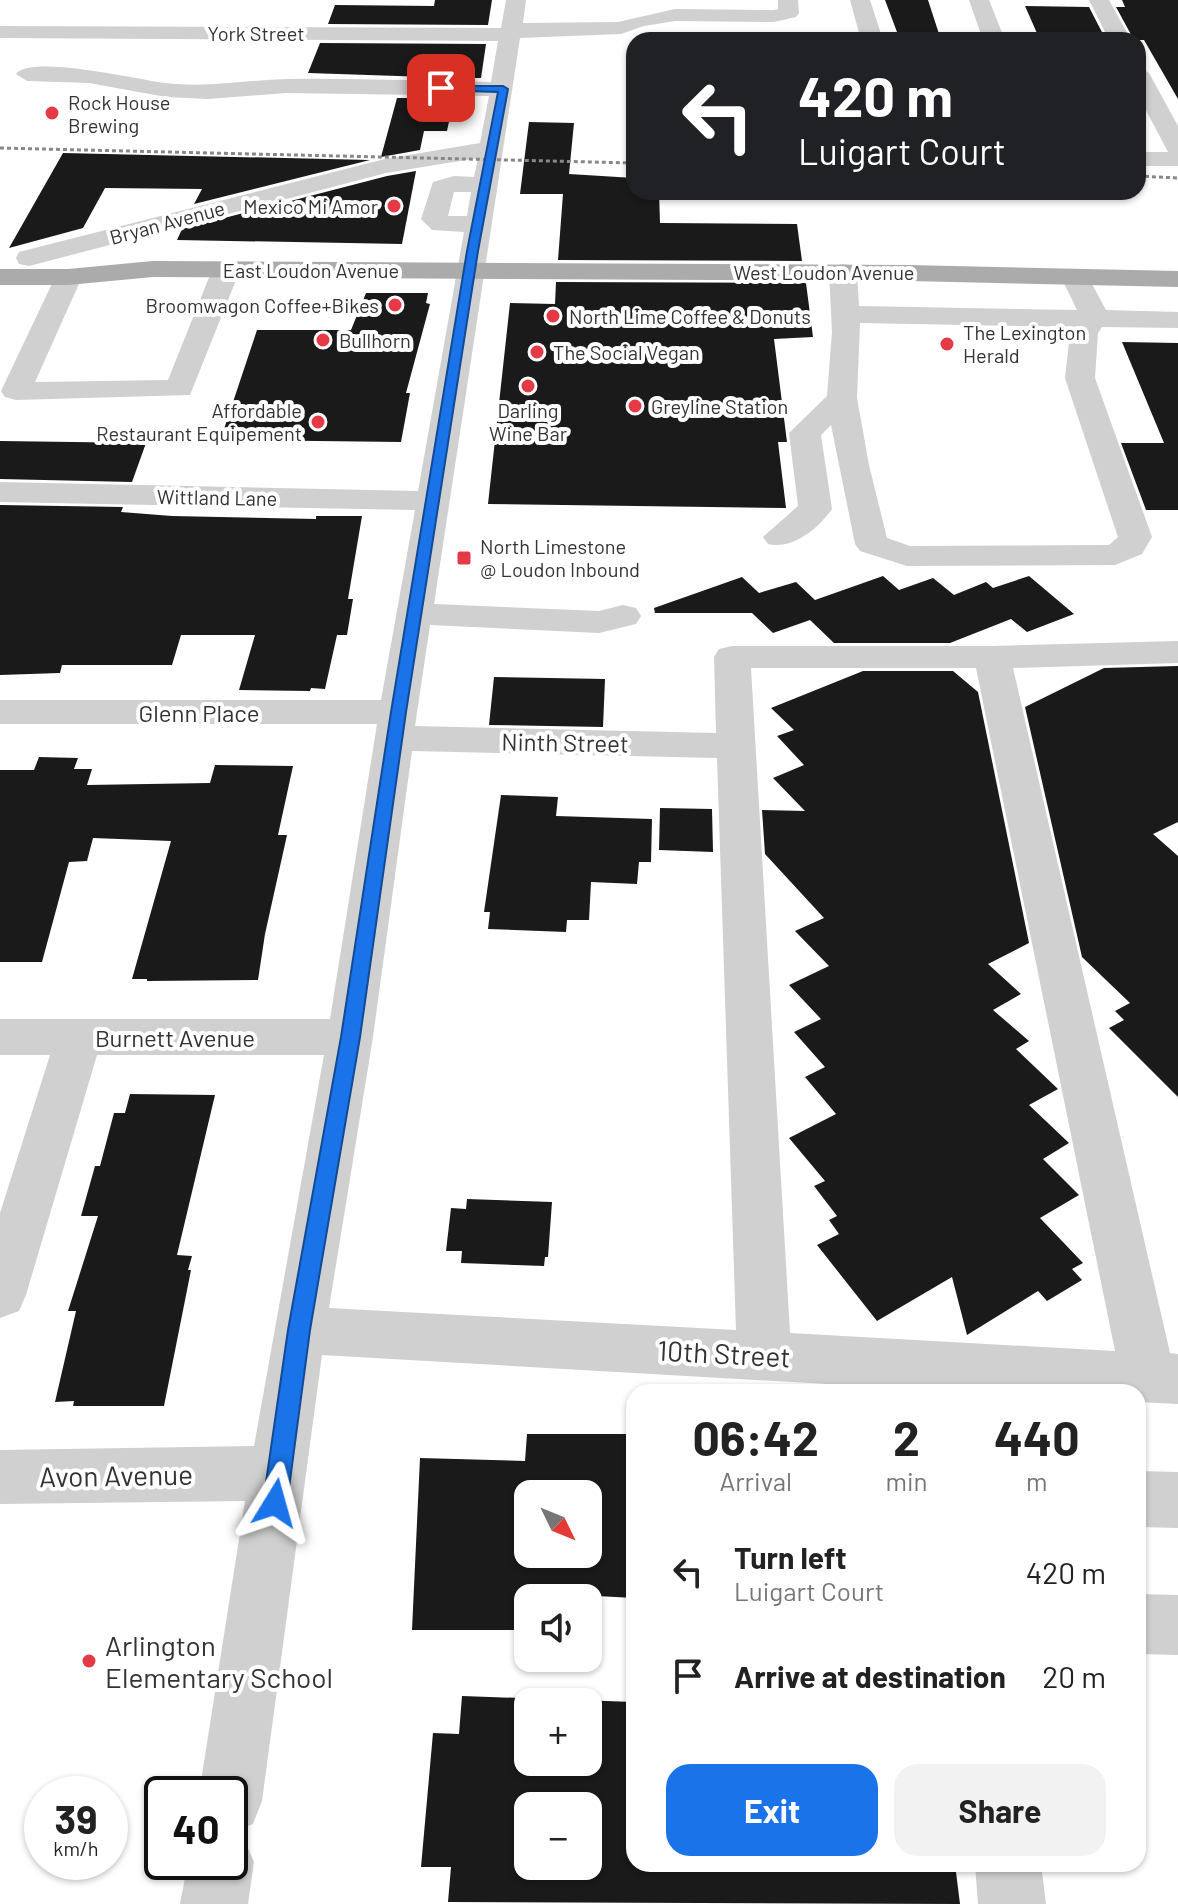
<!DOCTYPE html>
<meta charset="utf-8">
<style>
body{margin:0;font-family:Barlow,sans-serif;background:#f2f2f2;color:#222;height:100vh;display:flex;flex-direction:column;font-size:30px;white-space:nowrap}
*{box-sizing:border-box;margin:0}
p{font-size:26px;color:#767676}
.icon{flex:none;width:44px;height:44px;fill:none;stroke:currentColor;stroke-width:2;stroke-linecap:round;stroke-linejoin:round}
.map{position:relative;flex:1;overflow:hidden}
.panel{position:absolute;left:626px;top:1384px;width:520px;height:488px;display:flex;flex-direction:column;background:#fff;border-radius:24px;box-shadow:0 2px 6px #0004}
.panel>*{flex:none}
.hud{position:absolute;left:626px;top:32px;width:520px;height:168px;border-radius:24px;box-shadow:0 2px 6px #0004;background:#202124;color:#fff;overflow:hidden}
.needle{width:52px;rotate:133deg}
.tools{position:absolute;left:514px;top:1480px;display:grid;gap:16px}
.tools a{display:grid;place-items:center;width:88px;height:88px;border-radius:16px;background:#fff;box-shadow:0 2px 6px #0004;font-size:40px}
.speed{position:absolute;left:24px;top:1776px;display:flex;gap:16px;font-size:40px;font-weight:700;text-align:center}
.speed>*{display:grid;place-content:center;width:104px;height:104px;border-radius:50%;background:#fff;box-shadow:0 2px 6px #0004;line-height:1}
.speed small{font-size:20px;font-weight:400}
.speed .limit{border:4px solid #111;border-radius:12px;background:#fff;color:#111}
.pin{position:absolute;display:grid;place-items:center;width:68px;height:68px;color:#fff;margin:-34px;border-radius:16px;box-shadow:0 4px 12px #0006}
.me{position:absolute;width:88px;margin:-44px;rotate:8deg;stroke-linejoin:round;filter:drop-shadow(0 0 6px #0008)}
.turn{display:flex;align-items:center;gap:28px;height:168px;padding:0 40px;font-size:36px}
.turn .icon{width:104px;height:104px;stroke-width:2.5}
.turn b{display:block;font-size:56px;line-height:68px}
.eta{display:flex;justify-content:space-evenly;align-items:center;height:136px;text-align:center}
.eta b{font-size:48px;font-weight:700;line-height:56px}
.action{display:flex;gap:16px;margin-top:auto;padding:16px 40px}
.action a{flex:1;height:92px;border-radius:24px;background:#1a73e8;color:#fff;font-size:32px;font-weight:700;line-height:92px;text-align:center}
.action a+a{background:#f2f2f2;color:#222}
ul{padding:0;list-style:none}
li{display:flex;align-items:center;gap:24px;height:104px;padding:0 40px}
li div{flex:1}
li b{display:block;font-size:30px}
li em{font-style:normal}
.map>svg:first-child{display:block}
.building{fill:#1a1a1a;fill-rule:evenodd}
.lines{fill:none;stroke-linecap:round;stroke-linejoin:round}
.minor{fill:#d0d0d0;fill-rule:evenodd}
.major{fill:#ababab;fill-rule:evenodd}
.rail{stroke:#888;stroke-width:3;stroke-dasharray:4 3;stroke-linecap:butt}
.route{fill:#1a73e8;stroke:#114b97;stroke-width:2}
.poi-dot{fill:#e63946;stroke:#fff;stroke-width:3}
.labels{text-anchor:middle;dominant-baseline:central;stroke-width:8;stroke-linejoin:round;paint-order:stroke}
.far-street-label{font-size:20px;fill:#333;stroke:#fff}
.far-poi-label{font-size:20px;fill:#333;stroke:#fff;text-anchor:start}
.street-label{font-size:24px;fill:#333;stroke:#fff}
.near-street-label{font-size:28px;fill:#333;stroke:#fff}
.near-poi-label{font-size:28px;fill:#333;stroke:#fff;text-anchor:start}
</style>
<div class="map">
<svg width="1178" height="1904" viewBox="0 0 1178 1904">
<rect width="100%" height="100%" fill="#fff"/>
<g class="building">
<polygon points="435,0 492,0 488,25 328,24 335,5 434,6"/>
<polygon points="885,0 928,0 941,40 900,40"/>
<polygon points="1122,0 1178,0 1178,99 1144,40 1134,40 1116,7 1125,7"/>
<polygon points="1025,6 1089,7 1106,40 1040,40"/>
<polygon points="320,43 486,44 481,78 458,78 308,73"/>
<polygon points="397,98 454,98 447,131 424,131 420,150 381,157"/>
<polygon points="529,122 574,123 569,174 634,178 634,192 659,192 660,223 797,224 802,261 558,260 563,194 520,194"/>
<polygon points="63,153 370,160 194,204 202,189 105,188 83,228 9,248"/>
<polygon points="416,171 402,244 177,240 182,229 387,176"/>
<polygon points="556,282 806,283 813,337 774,339 787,442 778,442 786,508 488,504 510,303 555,304"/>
<polygon points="366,293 428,293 426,303 430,304 406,393 410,393 401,442 224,440 226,435 222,435 257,330 351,330"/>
<polygon points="1122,342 1178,343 1178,510 1146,510 1121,443 1164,443"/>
<polygon points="0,441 146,443 132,482 0,479"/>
<polygon points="0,505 123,507 121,512 172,516 316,519 316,516 362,516 348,599 353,599 347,635 337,635 325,689 311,688 310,691 239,690 255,635 181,635 172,665 62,665 60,673 0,675"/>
<polygon points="883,576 899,590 933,578 954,595 986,582 993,588 1029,576 1074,614 1027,632 1011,619 950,643 834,643 810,620 773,633 752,613 655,613 654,608 742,577 759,593 796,582 815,600"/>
<polygon points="1178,666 1178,822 1153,834 1178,856 1178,1097 1109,1028 1124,1020 1115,1011 1130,1003 1082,957 1025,707 1104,668"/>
<polygon points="953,671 978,692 1029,943 988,964 1021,994 993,1010 1029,1041 1016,1049 1058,1089 1029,1105 1069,1143 1043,1159 1079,1195 1040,1218 1083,1263 1072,1269 1082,1280 1047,1301 1038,1291 967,1335 952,1277 877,1321 817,1245 839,1234 829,1220 837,1216 814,1186 825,1181 789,1138 836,1114 805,1077 825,1067 794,1032 821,1019 789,985 829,966 795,931 824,918 765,854 762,810 805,811 773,778 804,765 777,736 794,730 771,708 863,671"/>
<polygon points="494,677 605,679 603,727 489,725"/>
<polygon points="39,757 78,758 74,769 92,769 87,785 210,783 215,765 293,766 278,835 287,835 265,934 258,980 147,981 147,979 132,979 171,841 93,838 87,861 69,862 42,962 0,962 0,770 34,770"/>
<polygon points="501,795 558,797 556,816 652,819 651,862 639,862 637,884 591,882 589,920 567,920 566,932 488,929 490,912 484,912"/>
<polygon points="660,808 712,809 713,852 659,850"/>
<polygon points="130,1094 215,1095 177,1255 192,1256 188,1270 191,1270 164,1406 73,1406 74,1401 55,1402 76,1311 68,1311 98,1216 81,1216 95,1166 100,1166 114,1113 125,1113"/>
<polygon points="467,1199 552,1202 548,1257 545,1257 544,1266 461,1263 462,1251 446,1251 451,1208 466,1209"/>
<path d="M 527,1434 L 634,1434 L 634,1598 L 540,1593 L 540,1598 L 528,1598 L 528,1630 L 412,1630 L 420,1458 L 525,1461 ZM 528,1494 L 588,1494 L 588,1554 L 528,1554 Z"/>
<path d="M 462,1696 L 634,1702 L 634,1864 L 955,1864 L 960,1904 L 448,1902 L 451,1867 L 421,1867 L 433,1733 L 459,1734 ZM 528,1702 L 588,1702 L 588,1762 L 528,1762 ZM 528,1806 L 588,1806 L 588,1866 L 528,1866 Z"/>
</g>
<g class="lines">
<g class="minor">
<path d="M 506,0 L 526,0 L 523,23 L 618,22 L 675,9 L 774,10 L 778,9 L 778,0 L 798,0 L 799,13 L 796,17 L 774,22 L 675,21 L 644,26 L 621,34 L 520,38 L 434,604 L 599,611 L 623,605 L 636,608 L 641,616 L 636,624 L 599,633 L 430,625 L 415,726 L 716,733 L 714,657 L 719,649 L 732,646 L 992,646 L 1178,641 L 1178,663 L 1013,668 L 1170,1353 L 1178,1354 L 1178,1404 L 1138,1402 L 1138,1392 L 966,1392 L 322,1355 L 262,1801 L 253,1824 L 231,1833 L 244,1839 L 254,1862 L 248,1904 L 180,1904 L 188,1862 L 230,1862 L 230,1794 L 199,1794 L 245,1501 L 0,1504 L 0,1450 L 254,1446 L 324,1055 L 97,1055 L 26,1295 L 19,1311 L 0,1318 L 0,1213 L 50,1055 L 0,1055 L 0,1019 L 330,1019 L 377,724 L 0,724 L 0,700 L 381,700 L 415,510 L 0,502 L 0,482 L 418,491 L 464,232 L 432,230 L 421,219 L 433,182 L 454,176 L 474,177 L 478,158 L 386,173 L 29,266 L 19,264 L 16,258 L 19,252 L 385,159 L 480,143 L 489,96 L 286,93 L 208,99 L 166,97 L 89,83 L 27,81 L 16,74 C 30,54 140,80 165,83 C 207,88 247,80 288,79 C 356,78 424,81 491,82 L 498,41 L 0,38 L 0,26 L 501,28 ZM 454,192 L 471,192 L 467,216 L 448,216 ZM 751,668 L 976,668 L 1115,1351 L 790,1333 ZM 412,751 L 717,758 L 736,1330 L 329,1308 L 373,1037 Z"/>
<polygon points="850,0 870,0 883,40 861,40"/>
<polygon points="969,0 989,0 1005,40 983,40"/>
<polygon points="1089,0 1109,0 1131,40 1109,40"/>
<polygon points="1138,66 1149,73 1178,126 1178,166 1138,166 1138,152 1168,152 1138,95"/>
<polygon points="226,262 236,264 240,270 190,395 16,400 5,397 1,391 58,271 68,269 78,271 82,277 35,382 168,380 212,270 216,264"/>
<path d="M 843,264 L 853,266 L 857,272 L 859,306 L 1077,310 L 1061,277 L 1065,271 L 1075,269 L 1085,271 L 1106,310 L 1178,312 L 1178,328 L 1102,327 L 1098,333 L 1095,378 L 1152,537 L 1142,554 L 1115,565 L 907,566 L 860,551 L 855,544 L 831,425 L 821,435 L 832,509 C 818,529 792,550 768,544 L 763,537 L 798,506 L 789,433 L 827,396 L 832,332 L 829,272 L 833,266 ZM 860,323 L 1074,327 L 1070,333 L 1065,378 L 1118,537 L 1109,545 L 910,546 L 887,538 L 869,465 L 857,398 Z"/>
<polygon points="1138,1471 1178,1472 1178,1528 1138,1527"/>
<polygon points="1138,1594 1178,1595 1178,1655 1138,1654"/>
<polygon points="975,1864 1041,1864 1046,1904 978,1904"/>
</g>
<polygon class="major" points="153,261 909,265 1178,271 1178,287 909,281 153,277 68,285 0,285 0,269 68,269"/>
<g class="rail">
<polyline points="0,148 634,163"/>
<polyline points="1138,176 1178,178"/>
</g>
</g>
<polygon class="route" points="441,86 503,86 508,89 478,251 406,712 360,1037 310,1330 287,1503 284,1511 275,1514 267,1511 263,1503 288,1330 341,1037 391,712 467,251 498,92 437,90"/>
<g class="poi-dot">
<circle cx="52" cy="113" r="8"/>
<circle cx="394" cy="206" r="8"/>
<circle cx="395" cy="305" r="8"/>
<circle cx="553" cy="316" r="8"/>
<circle cx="323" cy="340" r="8"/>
<circle cx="947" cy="344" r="8"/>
<circle cx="537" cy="352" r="8"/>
<circle cx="528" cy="386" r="8"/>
<circle cx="635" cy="406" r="8"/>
<circle cx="318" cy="422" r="8"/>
<rect x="456" y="550" width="16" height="16" rx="4"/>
<circle cx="89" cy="1661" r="8"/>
</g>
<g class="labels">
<g class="far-street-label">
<text x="256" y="33">York Street</text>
<text transform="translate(167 222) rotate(-15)">Bryan Avenue</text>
<text x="311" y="270">East Loudon Avenue</text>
<text x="824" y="272">West Loudon Avenue</text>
<text transform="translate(217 497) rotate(1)">Wittland Lane</text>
</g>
<g class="far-poi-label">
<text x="68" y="102">Rock House<tspan x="68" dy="23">Brewing</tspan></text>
<text x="378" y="206" text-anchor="end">Mexico Mi Amor</text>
<text x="379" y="305" text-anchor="end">Broomwagon Coffee+Bikes</text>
<text x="569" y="316">North Lime Coffee &amp; Donuts</text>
<text x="963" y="332">The Lexington<tspan x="963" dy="23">Herald</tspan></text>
<text x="339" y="340">Bullhorn</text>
<text x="553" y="352">The Social Vegan</text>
<text x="651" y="406">Greyline Station</text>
<text x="302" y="410" text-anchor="end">Affordable<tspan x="302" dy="23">Restaurant Equipement</tspan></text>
<text x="528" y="410" text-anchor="middle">Darling<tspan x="528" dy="23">Wine Bar</tspan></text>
<text x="480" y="546">North Limestone<tspan x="480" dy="23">@ Loudon Inbound</tspan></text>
</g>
<g class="street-label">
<text x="199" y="712">Glenn Place</text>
<text transform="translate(565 742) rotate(1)">Ninth Street</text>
<text x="175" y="1037">Burnett Avenue</text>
</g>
<g class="near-street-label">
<text transform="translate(724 1353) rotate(3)">10th Street</text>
<text transform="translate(116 1475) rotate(-1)">Avon Avenue</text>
</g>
<g class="near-poi-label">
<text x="105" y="1645">Arlington<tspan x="105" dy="32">Elementary School</tspan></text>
</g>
</g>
</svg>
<div class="tools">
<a><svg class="needle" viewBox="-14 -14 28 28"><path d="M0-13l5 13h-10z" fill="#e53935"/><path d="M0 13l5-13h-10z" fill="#767676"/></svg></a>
<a><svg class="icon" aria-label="sound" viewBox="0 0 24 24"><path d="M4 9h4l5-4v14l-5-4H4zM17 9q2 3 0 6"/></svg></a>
<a>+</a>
<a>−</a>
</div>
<div class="speed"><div>39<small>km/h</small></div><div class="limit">40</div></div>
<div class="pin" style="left:441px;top:88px;background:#d93025"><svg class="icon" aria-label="arrive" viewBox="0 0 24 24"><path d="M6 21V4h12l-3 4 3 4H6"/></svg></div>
<svg class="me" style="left:275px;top:1503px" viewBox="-20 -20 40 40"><path d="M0-17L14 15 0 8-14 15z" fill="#1a73e8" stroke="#fff" stroke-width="4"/></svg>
<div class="hud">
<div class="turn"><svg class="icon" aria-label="left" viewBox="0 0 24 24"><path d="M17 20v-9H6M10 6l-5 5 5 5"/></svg><div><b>420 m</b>Luigart Court</div></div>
</div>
<section class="panel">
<div class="eta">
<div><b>06:42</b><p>Arrival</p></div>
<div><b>2</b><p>min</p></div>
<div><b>440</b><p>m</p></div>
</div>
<ul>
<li><svg class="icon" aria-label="left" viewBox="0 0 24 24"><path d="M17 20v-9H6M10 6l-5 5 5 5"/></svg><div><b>Turn left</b><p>Luigart Court</p></div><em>420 m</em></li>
<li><svg class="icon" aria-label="arrive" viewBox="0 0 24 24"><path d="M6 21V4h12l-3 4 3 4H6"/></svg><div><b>Arrive at destination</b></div><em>20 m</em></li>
</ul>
<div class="action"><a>Exit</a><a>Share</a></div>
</section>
</div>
